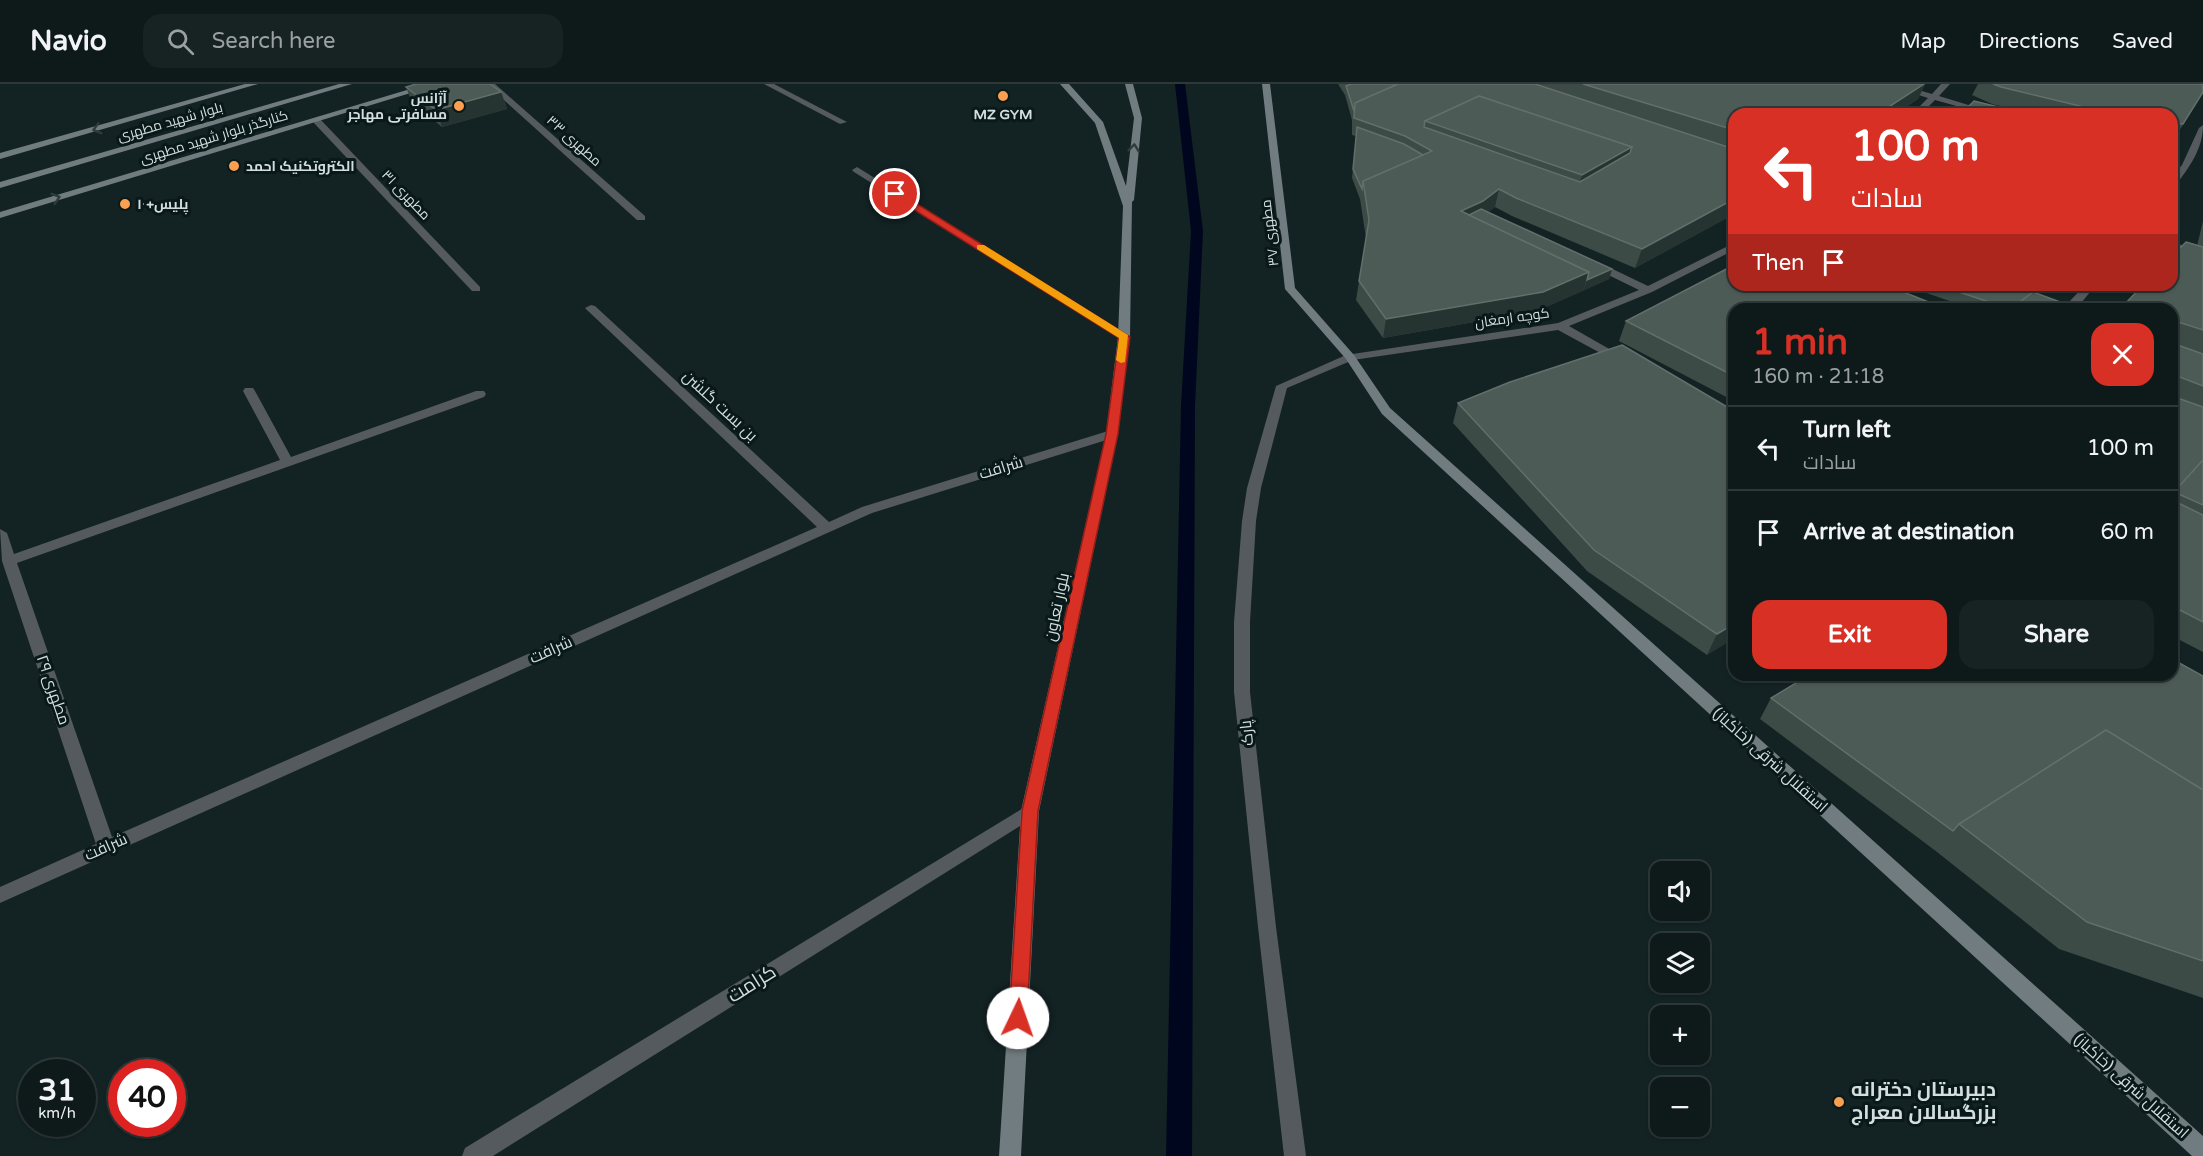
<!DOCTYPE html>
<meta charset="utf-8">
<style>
body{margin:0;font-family:"Varela Round",Cairo,sans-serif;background:#172323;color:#f1f3f6;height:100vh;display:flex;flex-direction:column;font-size:22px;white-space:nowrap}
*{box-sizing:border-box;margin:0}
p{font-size:20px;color:#9ba1a2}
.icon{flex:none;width:33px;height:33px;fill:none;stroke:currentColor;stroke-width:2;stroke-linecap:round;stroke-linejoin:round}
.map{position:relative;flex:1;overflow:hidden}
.drawer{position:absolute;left:1728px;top:219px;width:450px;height:378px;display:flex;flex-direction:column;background:#0e1a1a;border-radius:18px;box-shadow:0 2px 4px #0004,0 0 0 2px #2e3839}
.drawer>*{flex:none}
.hud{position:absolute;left:1728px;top:24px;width:450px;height:183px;border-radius:18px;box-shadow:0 2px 4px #0004,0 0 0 2px #2e3839;background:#d93025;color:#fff;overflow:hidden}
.buttons{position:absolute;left:1650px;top:777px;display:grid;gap:12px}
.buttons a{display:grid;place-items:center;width:60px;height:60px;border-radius:12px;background:#0e1a1a;box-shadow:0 2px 4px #0004,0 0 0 2px #2e3839;font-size:30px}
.speed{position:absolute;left:18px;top:975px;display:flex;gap:12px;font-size:30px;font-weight:700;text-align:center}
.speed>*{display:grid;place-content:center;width:78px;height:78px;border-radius:50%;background:#0e1a1a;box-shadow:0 2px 4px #0004,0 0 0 2px #2e3839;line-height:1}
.speed small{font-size:15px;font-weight:400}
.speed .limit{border:9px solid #d22;background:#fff;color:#111}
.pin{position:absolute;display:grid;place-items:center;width:51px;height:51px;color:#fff;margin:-26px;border:3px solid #fff;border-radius:50%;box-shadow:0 2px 6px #0007}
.me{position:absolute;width:66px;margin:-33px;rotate:3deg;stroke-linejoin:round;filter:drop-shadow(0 0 4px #0008)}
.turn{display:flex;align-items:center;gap:21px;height:126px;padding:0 24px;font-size:27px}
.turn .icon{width:78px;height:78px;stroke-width:2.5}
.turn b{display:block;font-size:42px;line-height:51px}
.then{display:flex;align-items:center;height:57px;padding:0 24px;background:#0003;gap:12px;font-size:22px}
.round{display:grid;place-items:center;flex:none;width:63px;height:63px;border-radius:18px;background:#172323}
.head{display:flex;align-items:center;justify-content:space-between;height:102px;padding:0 24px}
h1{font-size:36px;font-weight:700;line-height:45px;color:#d93025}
.primary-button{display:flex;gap:12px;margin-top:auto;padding:12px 24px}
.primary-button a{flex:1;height:69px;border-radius:18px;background:#d93025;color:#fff;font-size:24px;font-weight:700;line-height:69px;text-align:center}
.primary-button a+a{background:#172323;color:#f1f3f6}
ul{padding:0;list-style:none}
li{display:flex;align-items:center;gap:18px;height:84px;padding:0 24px;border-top:2px solid #2e3839}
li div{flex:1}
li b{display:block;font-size:22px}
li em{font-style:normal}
header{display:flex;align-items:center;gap:36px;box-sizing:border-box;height:84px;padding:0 30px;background:#0e1a1a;border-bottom:2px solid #2e3839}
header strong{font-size:28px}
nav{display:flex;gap:33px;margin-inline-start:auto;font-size:21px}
.search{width:420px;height:54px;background:#172323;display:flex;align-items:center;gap:15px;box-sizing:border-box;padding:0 21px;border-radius:18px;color:#9ba1a2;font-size:22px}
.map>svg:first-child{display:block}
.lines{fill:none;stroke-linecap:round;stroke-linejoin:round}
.stream{fill:#00061d;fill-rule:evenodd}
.street{fill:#545a5d;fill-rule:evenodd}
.secondary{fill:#717c80;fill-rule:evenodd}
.wall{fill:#3c4b45}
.shaded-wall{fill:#253431}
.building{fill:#4d5b56;stroke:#626f6b;stroke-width:1.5;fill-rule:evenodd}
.oneway{stroke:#2d3c3d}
.route{fill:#d93025;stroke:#8d1f18;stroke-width:1.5}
.slow{fill:#f59e0b}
.poi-dot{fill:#fa9f4f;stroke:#091919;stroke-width:2}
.labels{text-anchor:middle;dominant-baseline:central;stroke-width:6;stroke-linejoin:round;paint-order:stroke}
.far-poi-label{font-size:14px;font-weight:bold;fill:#d4dede;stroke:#091919;text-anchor:start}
.far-street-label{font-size:14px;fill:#d4dede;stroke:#091919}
.street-label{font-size:16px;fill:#d4dede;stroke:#091919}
.near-street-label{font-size:20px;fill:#d4dede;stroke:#091919}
.near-poi-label{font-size:20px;font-weight:bold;fill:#d4dede;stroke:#091919;text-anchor:start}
</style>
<header>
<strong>Navio</strong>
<div class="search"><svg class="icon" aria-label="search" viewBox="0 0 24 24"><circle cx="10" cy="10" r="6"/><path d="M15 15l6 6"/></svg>Search here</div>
<nav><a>Map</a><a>Directions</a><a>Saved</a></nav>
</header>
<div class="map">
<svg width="2203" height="1072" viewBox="0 0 2203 1072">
<rect width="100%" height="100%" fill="#132223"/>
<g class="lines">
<polygon class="stream" points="1175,0 1185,0 1203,147 1195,322 1192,1072 1166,1072 1181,322 1191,147"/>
<g class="street">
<polygon points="486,0 495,0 645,132 645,136 637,136"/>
<polygon points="764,0 774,0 847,38 840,40"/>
<polygon points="1885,0 1898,0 1932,10 1941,0 1950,0 1939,12 1998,30 1985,30 1935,16 1921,30 1912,30 1928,14"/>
<polygon points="314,35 320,35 480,203 480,207 472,207 314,39"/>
<path d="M 2203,41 C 2203,65 2189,84 2175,102 L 2172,103 L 2172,93 L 2182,81 L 2199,44 Z"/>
<polygon points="857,83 1128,251 1130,253 1124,256 1120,255 854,88 852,86"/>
<polygon points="2172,158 2203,168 2203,175 2172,164"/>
<polygon points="1734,159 1734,166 1652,208 1569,242 1625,274 1625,278 1617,278 1558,246 1353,276 1287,304 1261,404 1256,437 1250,538 1250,608 1276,843 1306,1072 1284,1072 1258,843 1234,608 1234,538 1242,437 1247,404 1276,302 1346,271 1558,239 1639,206 1590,182 1590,178 1598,178 1648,202"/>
<polygon points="2085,201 2096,201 2081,219 2082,225 2070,225 2069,218"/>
<polygon points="591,221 595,222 829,438 862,423 1108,347 1112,346 1118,350 1116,353 872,429 0,819 0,803 96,760 2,477 0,445 7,449 14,470 280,376 243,307 245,304 253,304 255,307 291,373 476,307 484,307 486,310 484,313 17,479 112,753 817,443 587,226 585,224"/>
<polygon points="1746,591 1763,591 1761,595 1748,595"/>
<polygon points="1030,720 1036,722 1039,727 1036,732 493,1072 462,1072 465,1064"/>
</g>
<g class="secondary">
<polygon points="245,0 258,0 0,75 0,69"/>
<polygon points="339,0 352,0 0,104 0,98"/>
<polygon points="427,0 440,0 0,134 0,128"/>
<polygon points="1060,0 1069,0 1103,38 1126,102 1134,34 1125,0 1133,0 1142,34 1134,116 1132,118 1130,253 1118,350 1039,727 1021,1072 999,1072 1021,727 1106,350 1118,253 1123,122 1095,39"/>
<polygon points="1262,0 1270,0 1295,204 1354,271 1390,324 2203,1052 2203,1072 2192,1072 1382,330 1346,275 1285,205"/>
</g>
</g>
<g class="wall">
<polygon points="1338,0 1925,0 1918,15 1896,30 1734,30 1734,65 1701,55 1734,65 1734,130 1635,184 1512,132 1495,123 1488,128 1612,185 1609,195 1537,227 1383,254 1356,216 1366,154 1360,115 1352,94 1356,52 1352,51 1352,36 1345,11"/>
<polygon points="1978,0 2203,0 2203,8 2173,57 2172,57 2172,30 2034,30 1992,20 1972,11"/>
<polygon points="406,3 501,8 507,25 442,43 412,19"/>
<polygon points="2203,137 2203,568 2172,552 2172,225 2121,225 2125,220 2197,162"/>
<polygon points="1903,201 2045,201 2038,210 2079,225 1973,225"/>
<polygon points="1734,225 1734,317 1619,257 1626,237"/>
<polygon points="1458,319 1734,327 1734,554 1707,571 1587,487 1453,339"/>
<polygon points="2203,592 2203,914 2059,865 1937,768 1760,635 1771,614"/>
</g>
<g class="shaded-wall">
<polygon points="1924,0 1925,0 1918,15 1896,30 1878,30"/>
<polygon points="501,8 507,25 442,43 436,26"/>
<polygon points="1632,63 1625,86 1575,116 1582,91"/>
<polygon points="1499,105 1495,123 1479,135 1461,127"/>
<polygon points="1734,115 1734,130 1635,184 1642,165"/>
<polygon points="1612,185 1609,195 1583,207 1587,196"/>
<polygon points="1589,188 1583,207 1537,227 1383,254 1386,235"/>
<polygon points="2042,201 2045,201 2034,214 2018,225 2040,204"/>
<polygon points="1734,540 1734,554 1707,571 1717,550"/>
</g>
<g class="building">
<polygon points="416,0 490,0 501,8 436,26 406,3"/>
<polygon points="1351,0 1398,0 1355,19 1354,27 1346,2"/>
<path d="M 1398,0 L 1535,0 L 1734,65 L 1734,115 L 1642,165 L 1516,114 L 1499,105 L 1483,117 L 1461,127 L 1589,188 L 1543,208 L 1386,235 L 1359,197 L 1369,136 L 1363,97 L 1432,67 L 1405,52 L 1354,34 L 1355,19 ZM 1479,12 L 1632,63 L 1630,69 L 1580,98 L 1424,43 L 1425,37 Z"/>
<polygon points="1583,0 1924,0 1878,30 1734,30 1734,46"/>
<polygon points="1993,0 2203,0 2203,8 2183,40 2172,39 2172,30 2113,30 2001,3"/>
<polygon points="1479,12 1632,63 1582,91 1425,37"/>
<polygon points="1974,17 2027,30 1961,30"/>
<polygon points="1357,43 1404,60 1423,71 1363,97 1362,105 1353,85"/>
<polygon points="1481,125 1612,185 1587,196 1589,188 1469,131"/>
<polygon points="2186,158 2203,163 2203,246 2172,236 2172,225 2141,225 2125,220 2143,201 2172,201 2172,172"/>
<polygon points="1734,181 1734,201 1886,201 1946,225 1734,225 1734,292 1626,237"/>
<polygon points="1938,201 2032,201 2040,204 2035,209 2033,208 2011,225 2010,225"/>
<polygon points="2033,208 2079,225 2011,225"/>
<polygon points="2172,259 2203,270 2203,302 2172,290"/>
<polygon points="1622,261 1734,327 1734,540 1717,550 1594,466 1458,319 1510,298"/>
<polygon points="2172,312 2203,323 2203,376 2172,411"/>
<polygon points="2203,376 2203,421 2174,408"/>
<polygon points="2172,416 2203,431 2203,538 2172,522"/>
<polygon points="2172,575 2203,592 2203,706 2106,646 1959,740 1953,747 1771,614 1809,591 2172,591"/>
<polygon points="2106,646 2203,706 2203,877 2087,838 1959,740"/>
</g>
<defs><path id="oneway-chevron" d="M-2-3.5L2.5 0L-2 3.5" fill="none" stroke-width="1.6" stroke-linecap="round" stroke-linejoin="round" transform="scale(1.5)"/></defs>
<g class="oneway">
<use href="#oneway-chevron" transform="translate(97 45) rotate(164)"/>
<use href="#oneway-chevron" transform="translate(1134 64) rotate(-84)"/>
<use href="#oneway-chevron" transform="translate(56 114) rotate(-17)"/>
</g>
<polygon class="route" points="892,108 898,108 1130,253 1118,350 1038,727 1027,934 1024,940 1018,943 1012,940 1009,934 1022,727 1106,350 1119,254 892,112"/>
<polygon class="slow" points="977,161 984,161 1128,251 1125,278 1121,279 1116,276 1119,254 977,165"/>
<g class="poi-dot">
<circle cx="1003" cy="12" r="6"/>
<circle cx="459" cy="22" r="6"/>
<circle cx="234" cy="82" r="6"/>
<circle cx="125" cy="120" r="6"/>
<circle cx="1839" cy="1018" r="6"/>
</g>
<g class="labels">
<g class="far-poi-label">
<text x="447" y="14" text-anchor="end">آژانس<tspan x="447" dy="16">مسافرتی مهاجر</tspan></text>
<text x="1003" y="30" text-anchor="middle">MZ GYM</text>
<text x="246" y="82">الکتروتکنیک احمد</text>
<text x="137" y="120">پلیس+۱۰</text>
</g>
<g class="far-street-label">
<text transform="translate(170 38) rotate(-16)">بلوار شهید مطهری</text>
<text transform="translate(214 53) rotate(-17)">کنارگذر بلوار شهید مطهری</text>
<text transform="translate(574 57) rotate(42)">مطهری ۳۳</text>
<text transform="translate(406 111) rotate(46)">مطهری ۳۱</text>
<text transform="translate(1270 149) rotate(-97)">مطهری ۳۷</text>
<text transform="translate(1512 234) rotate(-8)">کوچه ارمغان</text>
</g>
<g class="street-label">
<text transform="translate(720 322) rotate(43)">بن بست گلشن</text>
<text transform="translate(1001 384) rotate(-17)">شرافت</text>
<text transform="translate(1057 523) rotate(-78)">بلوار تعاون</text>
<text transform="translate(551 566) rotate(-24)">شرافت</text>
<text transform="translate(53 606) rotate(71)">مطهری ۲۹</text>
<text transform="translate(1247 649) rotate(-96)">پارک</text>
<text transform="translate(1770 676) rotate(42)">استقلال شرقی (خاکباز)</text>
<text transform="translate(106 763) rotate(-24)">شرافت</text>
<text transform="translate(2131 1002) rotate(42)">استقلال شرقی (خاکباز)</text>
</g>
<g class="near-street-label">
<text transform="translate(752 900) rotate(-32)">کرامت</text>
</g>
<g class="near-poi-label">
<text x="1851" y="1006">دبیرستان دخترانه<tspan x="1851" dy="23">بزرگسالان معراج</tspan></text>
</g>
</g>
</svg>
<div class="buttons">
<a><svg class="icon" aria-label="sound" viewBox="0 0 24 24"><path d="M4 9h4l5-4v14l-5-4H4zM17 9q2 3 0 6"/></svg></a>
<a><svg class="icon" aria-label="layers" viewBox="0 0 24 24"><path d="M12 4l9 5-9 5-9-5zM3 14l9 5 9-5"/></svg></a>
<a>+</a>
<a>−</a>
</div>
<div class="speed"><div>31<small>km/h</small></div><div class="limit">40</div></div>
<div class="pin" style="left:895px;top:110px;background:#d93025"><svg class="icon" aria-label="arrive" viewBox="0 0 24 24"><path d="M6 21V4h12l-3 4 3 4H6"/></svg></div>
<svg class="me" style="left:1018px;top:934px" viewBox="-20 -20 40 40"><circle r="19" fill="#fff"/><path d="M0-13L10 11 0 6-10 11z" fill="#d93025"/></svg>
<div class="hud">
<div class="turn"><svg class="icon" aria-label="left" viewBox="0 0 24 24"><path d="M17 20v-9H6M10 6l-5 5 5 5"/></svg><div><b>100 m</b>سادات</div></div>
<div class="then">Then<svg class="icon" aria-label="arrive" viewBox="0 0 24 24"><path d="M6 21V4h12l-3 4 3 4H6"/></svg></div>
</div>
<section class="drawer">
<div class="head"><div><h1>1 min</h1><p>160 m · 21:18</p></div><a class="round" style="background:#d93025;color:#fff"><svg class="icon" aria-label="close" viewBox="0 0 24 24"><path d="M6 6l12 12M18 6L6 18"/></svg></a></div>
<ul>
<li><svg class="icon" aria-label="left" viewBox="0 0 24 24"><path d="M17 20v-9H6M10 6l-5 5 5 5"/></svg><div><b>Turn left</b><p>سادات</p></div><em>100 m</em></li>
<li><svg class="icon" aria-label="arrive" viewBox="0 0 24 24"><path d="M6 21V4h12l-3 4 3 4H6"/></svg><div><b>Arrive at destination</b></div><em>60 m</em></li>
</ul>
<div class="primary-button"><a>Exit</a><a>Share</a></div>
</section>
</div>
